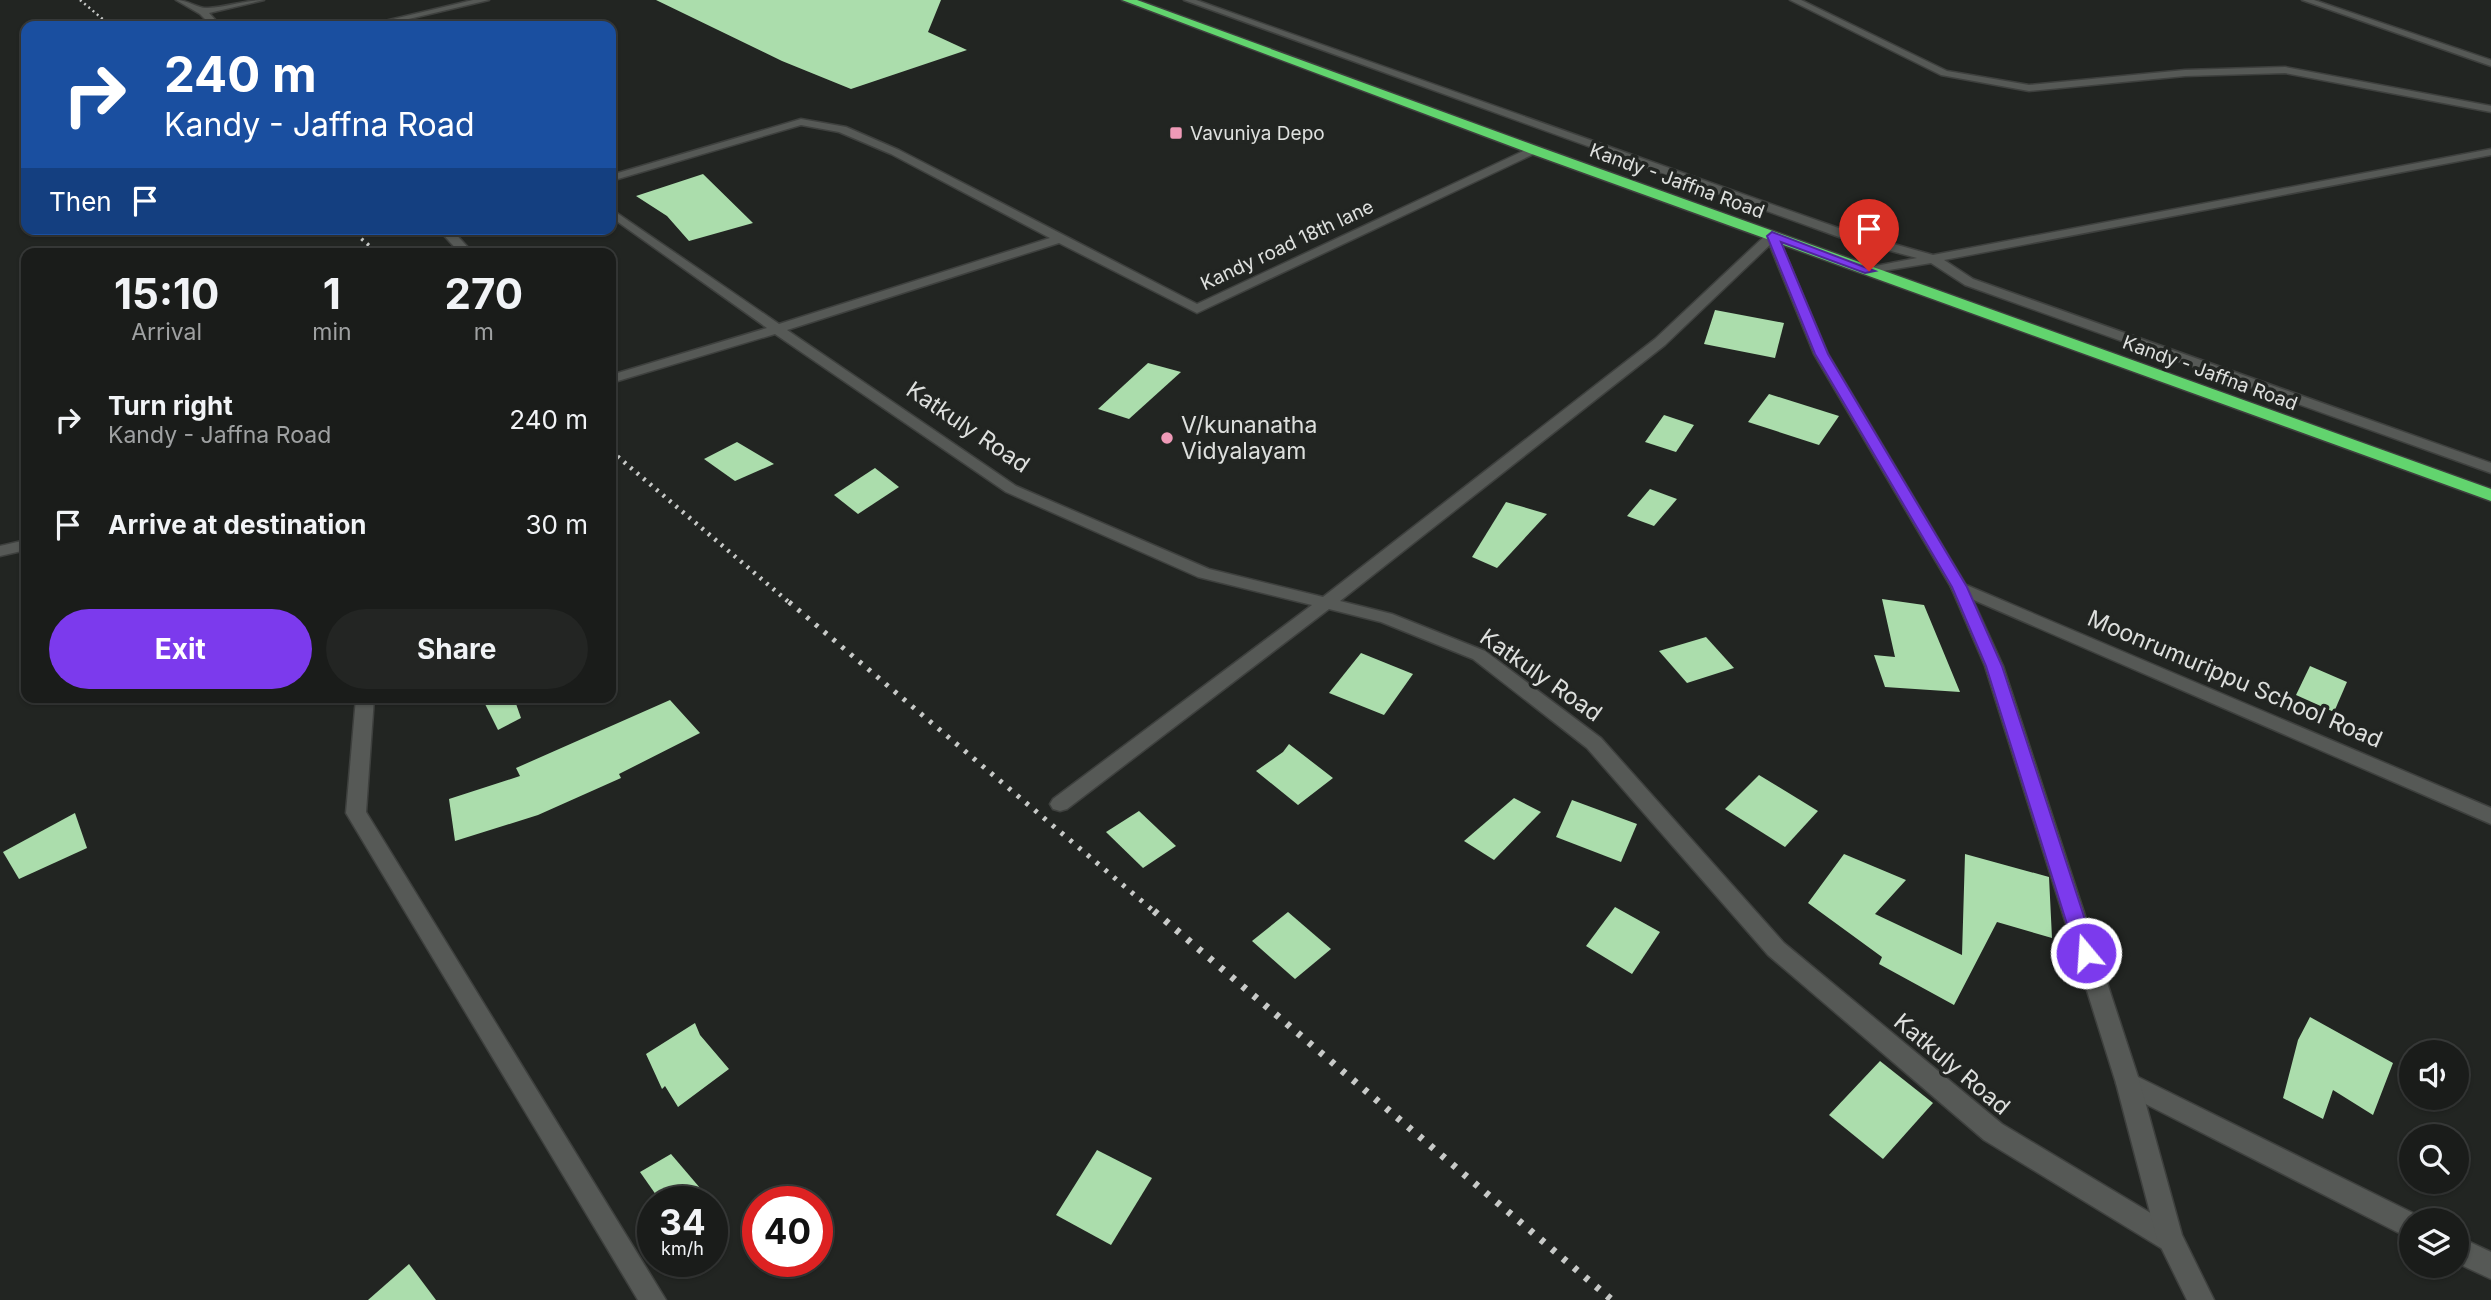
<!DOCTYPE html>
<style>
body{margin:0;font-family:Inter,sans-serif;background:#232523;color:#f1f3f6;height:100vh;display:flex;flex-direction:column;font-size:26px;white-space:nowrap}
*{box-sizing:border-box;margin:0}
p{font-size:23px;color:#9fa1a2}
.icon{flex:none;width:38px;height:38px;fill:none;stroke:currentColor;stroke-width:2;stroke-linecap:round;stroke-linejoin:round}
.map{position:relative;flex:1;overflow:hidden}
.panel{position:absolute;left:21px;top:248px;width:595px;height:455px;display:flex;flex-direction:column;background:#1a1c1a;border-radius:14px;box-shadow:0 2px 5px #0004,0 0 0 2px #383a39}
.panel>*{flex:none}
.banner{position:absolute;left:21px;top:21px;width:595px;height:214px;border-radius:14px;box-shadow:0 2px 5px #0004,0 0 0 2px #383a39;background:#1a4fa0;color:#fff;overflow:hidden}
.fabs{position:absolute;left:2399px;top:1040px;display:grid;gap:14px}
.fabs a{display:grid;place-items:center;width:70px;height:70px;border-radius:50%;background:#1a1c1a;box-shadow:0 2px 5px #0004,0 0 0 2px #383a39;font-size:35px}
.speed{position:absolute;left:637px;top:1186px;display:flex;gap:14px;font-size:35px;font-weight:700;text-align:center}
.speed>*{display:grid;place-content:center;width:91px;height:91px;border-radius:50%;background:#1a1c1a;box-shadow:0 2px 5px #0004,0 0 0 2px #383a39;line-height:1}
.speed small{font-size:18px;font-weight:400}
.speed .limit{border:10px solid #d22;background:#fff;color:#111}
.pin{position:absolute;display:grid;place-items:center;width:60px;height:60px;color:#fff;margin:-72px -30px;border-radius:50% 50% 50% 0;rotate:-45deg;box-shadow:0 0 7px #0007}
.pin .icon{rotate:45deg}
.me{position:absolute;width:77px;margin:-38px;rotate:342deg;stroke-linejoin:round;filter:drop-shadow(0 0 5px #0008)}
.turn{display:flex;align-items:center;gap:24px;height:147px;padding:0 28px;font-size:32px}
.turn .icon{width:91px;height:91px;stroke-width:2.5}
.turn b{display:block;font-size:49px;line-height:60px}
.then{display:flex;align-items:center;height:66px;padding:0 28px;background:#0003;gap:14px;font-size:26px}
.eta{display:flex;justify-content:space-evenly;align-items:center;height:119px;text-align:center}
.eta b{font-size:42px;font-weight:700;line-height:49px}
.primary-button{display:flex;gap:14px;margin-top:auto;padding:14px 28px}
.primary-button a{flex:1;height:80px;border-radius:42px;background:#7c3aed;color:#fff;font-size:28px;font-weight:700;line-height:80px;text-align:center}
.primary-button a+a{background:#232523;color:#f1f3f6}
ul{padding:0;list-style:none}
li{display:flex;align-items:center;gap:21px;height:105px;padding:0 28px}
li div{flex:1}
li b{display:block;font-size:26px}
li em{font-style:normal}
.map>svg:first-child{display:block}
.building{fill:#abddac}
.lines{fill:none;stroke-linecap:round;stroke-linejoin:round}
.lane-casing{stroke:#3e403e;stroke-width:3}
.street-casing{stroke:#3e403e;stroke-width:3}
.secondary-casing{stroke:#3e403e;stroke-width:3}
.highway-casing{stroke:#3e403e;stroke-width:3}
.lane{fill:#565956;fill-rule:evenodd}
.street{fill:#565956;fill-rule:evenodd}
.secondary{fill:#565956;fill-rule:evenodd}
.highway{fill:#62d46e;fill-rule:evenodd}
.rail-far4{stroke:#c8cac8;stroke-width:2.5;stroke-dasharray:2 3.5;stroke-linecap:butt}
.rail-far3{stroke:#c8cac8;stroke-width:3.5;stroke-dasharray:2.5 5;stroke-linecap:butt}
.rail-far2{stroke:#c8cac8;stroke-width:4.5;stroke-dasharray:2.5 6;stroke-linecap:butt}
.rail-far1{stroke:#c8cac8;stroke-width:5;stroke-dasharray:3.5 8;stroke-linecap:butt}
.rail{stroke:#c8cac8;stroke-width:7;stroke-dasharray:4.5 10;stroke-linecap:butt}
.route{fill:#7c3aed;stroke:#51269a;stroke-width:2}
.poi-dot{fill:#ef9ab7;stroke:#222522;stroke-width:2.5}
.labels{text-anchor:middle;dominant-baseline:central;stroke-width:7;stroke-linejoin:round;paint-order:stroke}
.far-poi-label{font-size:19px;fill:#dee0de;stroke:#222522;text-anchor:start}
.far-street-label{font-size:19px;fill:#dee0de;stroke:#222522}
.poi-label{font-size:23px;fill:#dee0de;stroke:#222522;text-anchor:start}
.street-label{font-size:23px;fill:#dee0de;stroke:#222522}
</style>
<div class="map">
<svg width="2491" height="1300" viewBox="0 0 2491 1300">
<rect width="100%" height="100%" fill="#222522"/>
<g class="building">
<polygon points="656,0 941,0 928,32 967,50 851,89 782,61"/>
<polygon points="703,174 753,223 689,241 667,216 636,196"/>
<polygon points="1715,310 1784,323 1775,358 1704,344"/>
<polygon points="1148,363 1181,372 1129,419 1098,409"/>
<polygon points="1769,394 1839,416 1819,445 1748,422"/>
<polygon points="1664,415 1694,425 1676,452 1645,442"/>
<polygon points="737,442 774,464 735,481 704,459"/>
<polygon points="875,468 899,487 858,514 834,495"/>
<polygon points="1650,489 1677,499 1654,526 1627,516"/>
<polygon points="1506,502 1547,514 1497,568 1472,557"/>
<polygon points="1882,599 1924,605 1960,692 1885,687 1874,655 1895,657"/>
<polygon points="1706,637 1734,668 1687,683 1659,651"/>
<polygon points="1361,653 1413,674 1384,715 1329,693"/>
<polygon points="2310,666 2347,682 2334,712 2296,695"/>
<polygon points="482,698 514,698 521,718 498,730"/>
<polygon points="670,700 700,733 619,774 621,778 538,815 455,841 449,799 520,776 516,768"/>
<polygon points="1289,744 1333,778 1298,805 1256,771 1283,752"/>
<polygon points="1759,775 1818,811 1785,847 1725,809"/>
<polygon points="1514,798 1541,812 1494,860 1464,841"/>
<polygon points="1572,800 1637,824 1621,862 1556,837"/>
<polygon points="1139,811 1176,846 1143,868 1106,832"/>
<polygon points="75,813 87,848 19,879 3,852"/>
<polygon points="1844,854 1906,880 1875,914 1962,955 1965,854 2049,877 2052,938 1997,922 1954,1005 1879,964 1882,957 1808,903"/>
<polygon points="1615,907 1660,932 1632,974 1586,946"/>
<polygon points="1288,912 1331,949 1295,979 1252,941"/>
<polygon points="2310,1017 2393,1063 2373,1115 2333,1090 2323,1119 2283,1098 2298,1040"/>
<polygon points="695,1023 700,1035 729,1069 678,1107 665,1086 662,1089 646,1054"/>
<polygon points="1880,1061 1933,1103 1883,1159 1829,1115"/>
<polygon points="1097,1150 1152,1178 1111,1245 1056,1215"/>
<polygon points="671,1154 712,1202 661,1202 640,1172"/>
<polygon points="409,1264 436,1300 368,1300"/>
</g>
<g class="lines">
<defs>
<g id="lane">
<polygon points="1184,0 1196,0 1847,231 1933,255 2491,149 2491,155 1944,260 1973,279 2491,463 2491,473 1965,285 1931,263 1865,274 1865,268 1917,258 1839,237"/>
<polygon points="1790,0 1801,0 1947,71 2029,85 2185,70 2285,67 2491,106 2491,112 2285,73 2185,76 2029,91 1941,75"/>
<polygon points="2302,0 2314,0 2491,60 2491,66"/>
</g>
<g id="street">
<path d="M 176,0 C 188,0 198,9 208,8 C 227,7 245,0 264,0 L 209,13 L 221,26 L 212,26 L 200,14 Z"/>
<polygon points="473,0 489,0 379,26 364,26"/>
<polygon points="801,119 846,127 899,150 1197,304 1530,148 1538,148 1538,152 1197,313 1059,243 787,330 1016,486 1209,569 1323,597 1655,339 1768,233 1776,233 1776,239 1665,345 1340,601 1392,614 1485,651 1601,738 1784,943 2002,1124 2179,1230 2183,1239 2179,1248 2170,1252 2161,1248 1984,1140 1768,955 1587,748 1473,659 1381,622 1329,609 1067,809 1060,811 1053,809 1050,804 1053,799 1312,605 1198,577 1006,492 775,334 611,383 611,375 767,328 611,217 611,209 779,324 1050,238 891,154 839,132 801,125 611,181 611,175"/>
<polygon points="438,229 451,229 474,254 461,254"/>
<polygon points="26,540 26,550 0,556 0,546"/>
<polygon points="1959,582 2491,808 2491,824 1953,591 1951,587"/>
<polygon points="356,698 374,698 366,812 666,1300 638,1300 346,813"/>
<polygon points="2128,1072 2421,1217 2422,1220 2412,1220 2412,1238 2403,1235 2120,1091 2116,1083 2120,1075"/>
<polygon points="2457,1236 2491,1252 2491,1279 2457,1263"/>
</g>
<polygon id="secondary" points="1772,232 1778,236 1828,354 1967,587 2003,666 2140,1083 2182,1235 2214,1300 2187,1300 2157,1239 2116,1083 1985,666 1951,587 1814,354 1766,236"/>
<polygon id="highway" points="1122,0 1137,0 1539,147 2491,489 2491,501 1529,153"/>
</defs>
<use href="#lane" class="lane-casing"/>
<use href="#street" class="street-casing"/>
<use href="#secondary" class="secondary-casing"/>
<use href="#highway" class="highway-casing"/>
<use href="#lane" class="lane"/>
<use href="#street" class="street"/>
<use href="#secondary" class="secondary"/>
<use href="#highway" class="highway"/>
<polyline class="rail-far4" points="80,0 111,26"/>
<polyline class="rail-far3" points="350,229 379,254"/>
<polyline class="rail-far2" points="611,451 791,604"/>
<polyline class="rail-far1" points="789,602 1156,913"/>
<polyline class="rail" points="1154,911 1612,1300"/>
</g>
<polygon class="route" points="1772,232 1875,271 1865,273 1781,242 1828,354 1967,587 2002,666 2096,953 2093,959 2086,961 2079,959 2076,953 1986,666 1952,587 1815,354 1767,236"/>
<g class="poi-dot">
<rect x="1169" y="126" width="14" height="14" rx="3.5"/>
<circle cx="1167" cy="438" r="7"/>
</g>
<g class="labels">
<g class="far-poi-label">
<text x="1190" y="133">Vavuniya Depo</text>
</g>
<g class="far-street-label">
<text transform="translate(1677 181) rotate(20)">Kandy - Jaffna Road</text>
<text transform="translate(1287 245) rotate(-25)">Kandy road 18th lane</text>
<text transform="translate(2210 373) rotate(20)">Kandy - Jaffna Road</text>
</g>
<g class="poi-label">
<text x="1181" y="425">V/kunanatha<tspan x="1181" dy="26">Vidyalayam</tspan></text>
</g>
<g class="street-label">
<text transform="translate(968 427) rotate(34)">Katkuly Road</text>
<text transform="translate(1541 675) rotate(35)">Katkuly Road</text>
<text transform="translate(2235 679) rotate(23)">Moonrumurippu School Road</text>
<text transform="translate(1952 1064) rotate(40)">Katkuly Road</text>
</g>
</g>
</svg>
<div class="fabs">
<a><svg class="icon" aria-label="sound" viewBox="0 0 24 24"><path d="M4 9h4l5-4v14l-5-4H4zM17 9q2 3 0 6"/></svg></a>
<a><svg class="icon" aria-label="search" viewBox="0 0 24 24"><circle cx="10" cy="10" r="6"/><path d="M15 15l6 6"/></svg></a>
<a><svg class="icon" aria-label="layers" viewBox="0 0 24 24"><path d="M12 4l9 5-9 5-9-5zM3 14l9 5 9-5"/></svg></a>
</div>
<div class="speed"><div>34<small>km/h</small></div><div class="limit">40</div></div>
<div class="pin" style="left:1869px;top:271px;background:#d93025"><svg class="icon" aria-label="arrive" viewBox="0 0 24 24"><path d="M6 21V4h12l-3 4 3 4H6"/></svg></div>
<svg class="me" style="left:2086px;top:953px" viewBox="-20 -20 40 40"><circle r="17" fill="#7c3aed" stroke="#fff" stroke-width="3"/><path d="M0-11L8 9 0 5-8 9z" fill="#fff"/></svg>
<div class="banner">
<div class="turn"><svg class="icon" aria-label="right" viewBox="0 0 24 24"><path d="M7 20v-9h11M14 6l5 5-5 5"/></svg><div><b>240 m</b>Kandy - Jaffna Road</div></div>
<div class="then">Then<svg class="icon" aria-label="arrive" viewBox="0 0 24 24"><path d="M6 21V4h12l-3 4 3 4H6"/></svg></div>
</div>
<section class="panel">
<div class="eta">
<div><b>15:10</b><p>Arrival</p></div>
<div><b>1</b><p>min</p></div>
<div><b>270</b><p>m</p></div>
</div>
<ul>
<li><svg class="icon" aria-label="right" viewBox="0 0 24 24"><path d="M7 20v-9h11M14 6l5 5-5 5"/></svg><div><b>Turn right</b><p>Kandy - Jaffna Road</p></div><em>240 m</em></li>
<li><svg class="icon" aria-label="arrive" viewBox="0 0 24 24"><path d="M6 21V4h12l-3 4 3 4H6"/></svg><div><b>Arrive at destination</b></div><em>30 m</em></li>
</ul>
<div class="primary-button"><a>Exit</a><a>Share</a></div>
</section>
</div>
